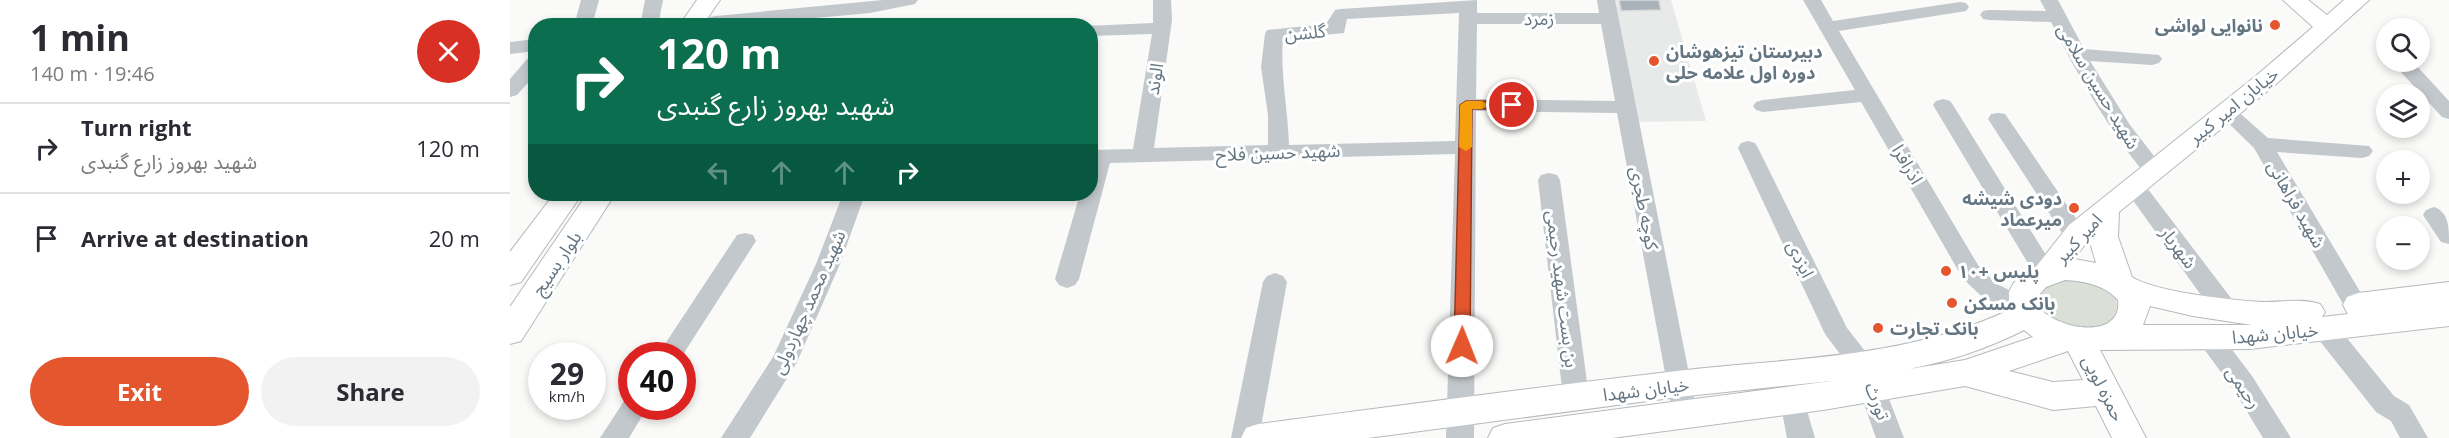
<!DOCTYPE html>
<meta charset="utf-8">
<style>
body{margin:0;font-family:"Open Sans","Noto Sans Arabic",sans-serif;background:#f2f2f3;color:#2b2b33;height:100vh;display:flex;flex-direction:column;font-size:22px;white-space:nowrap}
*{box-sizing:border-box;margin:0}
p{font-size:20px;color:#7c7c81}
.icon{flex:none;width:33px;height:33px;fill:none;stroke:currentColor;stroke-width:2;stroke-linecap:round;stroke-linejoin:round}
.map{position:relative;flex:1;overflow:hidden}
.sheet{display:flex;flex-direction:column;background:#fff;width:510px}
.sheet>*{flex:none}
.hud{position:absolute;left:18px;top:18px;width:570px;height:183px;border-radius:24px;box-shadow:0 3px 9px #0003;background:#0b6e4f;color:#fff;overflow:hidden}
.controls{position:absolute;left:1866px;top:18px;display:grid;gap:12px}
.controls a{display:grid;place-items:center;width:54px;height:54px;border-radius:50%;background:#fff;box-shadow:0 3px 9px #0003;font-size:30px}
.speed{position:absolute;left:18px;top:342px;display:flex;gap:12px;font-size:30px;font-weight:700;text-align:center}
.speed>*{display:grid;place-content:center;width:78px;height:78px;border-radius:50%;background:#fff;box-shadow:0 3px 9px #0003;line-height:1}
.speed small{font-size:15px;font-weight:400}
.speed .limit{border:9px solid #d22;background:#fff;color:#111}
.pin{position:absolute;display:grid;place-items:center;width:51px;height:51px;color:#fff;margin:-26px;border:3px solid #fff;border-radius:50%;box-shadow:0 2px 6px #0007}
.me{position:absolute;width:66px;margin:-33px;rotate:1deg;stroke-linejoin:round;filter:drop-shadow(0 0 4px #0008)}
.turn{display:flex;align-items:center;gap:21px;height:126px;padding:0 30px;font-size:27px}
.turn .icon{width:78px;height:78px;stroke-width:2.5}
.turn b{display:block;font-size:42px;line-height:51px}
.lanes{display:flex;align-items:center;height:57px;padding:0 30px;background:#0003;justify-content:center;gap:30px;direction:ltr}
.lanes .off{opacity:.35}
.round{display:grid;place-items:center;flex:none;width:63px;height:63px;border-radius:32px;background:#f2f2f3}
.summary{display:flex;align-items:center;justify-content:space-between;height:102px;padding:0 30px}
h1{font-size:36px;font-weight:700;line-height:45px}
.cta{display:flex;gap:12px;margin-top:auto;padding:12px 30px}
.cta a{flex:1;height:69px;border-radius:36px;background:#e4572e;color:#fff;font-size:24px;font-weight:700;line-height:69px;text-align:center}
.cta a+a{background:#f2f2f3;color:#2b2b33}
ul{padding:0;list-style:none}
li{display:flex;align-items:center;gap:18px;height:90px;padding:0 30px;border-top:2px solid #e1e1e2}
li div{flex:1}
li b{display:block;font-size:22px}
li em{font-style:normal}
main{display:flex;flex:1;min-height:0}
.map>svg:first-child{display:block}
.built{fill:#e8e9e9}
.green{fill:#dadfd7}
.building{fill:#aab3b9;stroke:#dcdcda;stroke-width:1.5}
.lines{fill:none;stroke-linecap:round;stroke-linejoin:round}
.major-casing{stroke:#b5babe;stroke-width:2}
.minor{fill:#c3c8cc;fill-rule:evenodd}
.major{fill:#fff;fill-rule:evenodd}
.route{fill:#e4572e;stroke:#94391e;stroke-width:1.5}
.slow{fill:#f59e0b}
.poi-dot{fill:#e4572e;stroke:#fff;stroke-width:2}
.labels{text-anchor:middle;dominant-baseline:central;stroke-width:6;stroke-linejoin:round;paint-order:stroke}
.street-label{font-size:18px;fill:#657683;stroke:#fff}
.poi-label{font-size:18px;font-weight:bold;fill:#657683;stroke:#fff;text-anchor:start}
</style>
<main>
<section class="sheet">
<div class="summary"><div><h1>1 min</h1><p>140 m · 19:46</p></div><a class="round" style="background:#d93025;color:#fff"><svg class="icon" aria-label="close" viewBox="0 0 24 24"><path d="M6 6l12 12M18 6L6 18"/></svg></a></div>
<ul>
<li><svg class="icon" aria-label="right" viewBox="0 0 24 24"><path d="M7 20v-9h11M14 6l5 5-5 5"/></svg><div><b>Turn right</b><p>شهید بهروز زارع گنبدی</p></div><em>120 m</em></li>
<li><svg class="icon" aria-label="arrive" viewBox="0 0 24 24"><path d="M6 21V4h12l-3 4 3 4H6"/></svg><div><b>Arrive at destination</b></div><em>20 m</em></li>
</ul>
<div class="cta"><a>Exit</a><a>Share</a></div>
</section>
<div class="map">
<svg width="1939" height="438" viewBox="0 0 1939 438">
<rect width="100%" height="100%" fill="#fafaf8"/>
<polygon class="built" points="1099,0 1161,0 1196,121 1119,122"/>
<path class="green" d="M 1557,279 L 1581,280 L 1606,297 C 1615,343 1555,324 1532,319 L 1526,298 L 1534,286 Z"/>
<polygon class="building" points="1109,0 1149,0 1151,10 1111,11"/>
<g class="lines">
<defs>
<g id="major">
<polygon points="187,0 210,0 192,26 169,26"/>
<path d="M 1773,0 L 1798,0 L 1817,15 L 1834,0 L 1859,0 L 1765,85 L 1609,212 L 1608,237 L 1622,277 C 1645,292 1726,301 1755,302 C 1773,302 1792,298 1810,304 L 1815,312 L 1812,317 L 1838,314 L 1833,305 L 1837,297 L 1848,293 L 1939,282 L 1939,326 L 1740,349 L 1590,350 L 1636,438 L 1602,438 L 1586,406 L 1543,410 L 1455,386 L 1313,410 L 1102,438 L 978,438 L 983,428 L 995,424 L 1321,381 L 1168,397 L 858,438 L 731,438 L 736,428 L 748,424 C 888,406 1027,387 1167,371 C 1279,358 1396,359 1499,310 L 1499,292 L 1503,284 L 1514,271 L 1525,268 L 1559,225 L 1747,75 L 1803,27 ZM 1579,239 L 1586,263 L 1564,259 ZM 1555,280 C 1574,281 1595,285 1608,300 C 1613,340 1548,331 1529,307 L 1529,295 L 1536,287 ZM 1640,306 L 1683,316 L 1742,325 L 1633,325 ZM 1514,330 L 1523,337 L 1455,360 L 1399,369 C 1439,361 1477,349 1514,330 ZM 1558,351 L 1573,380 L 1543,382 L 1499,371 Z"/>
<polygon points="44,194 72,194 11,282 0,285 0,252"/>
<polygon points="77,194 105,194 11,341 0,344 0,307"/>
</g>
</defs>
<use href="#major" class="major-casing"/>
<g class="minor">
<polygon points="71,0 89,0 82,26 64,26"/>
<polygon points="135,0 153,0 148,26 130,26"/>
<polygon points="373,0 408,0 405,4 360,13 217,26 202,26 197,21 200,17 206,16"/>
<path d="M 643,0 L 661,0 L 662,20 L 644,148 L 758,145 L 758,115 L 751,67 L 755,34 L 757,30 L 816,24 L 825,10 L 831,9 L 967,0 L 967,13 L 1089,13 L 1087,0 L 1105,0 L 1181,384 L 1189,416 L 1185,424 L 1176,427 L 1167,424 L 1163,416 L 1107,113 L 966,111 L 964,438 L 936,438 L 945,154 L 600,163 L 569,279 L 565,285 L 557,288 L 549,285 L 545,279 L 570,194 L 580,194 L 580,150 L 623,149 L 642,34 L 580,36 L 580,26 L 576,26 L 643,23 ZM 949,13 L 945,141 L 779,145 C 778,108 770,75 773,39 L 834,33 L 837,19 ZM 967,24 L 1091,24 L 1105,101 L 966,99 Z"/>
<path d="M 1293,0 L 1311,0 L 1323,21 L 1450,2 L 1456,3 L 1459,7 L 1456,11 L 1450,12 L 1329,31 L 1468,265 L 1485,283 L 1523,302 L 1526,309 L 1523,316 C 1500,323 1466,293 1452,277 L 1351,102 L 1253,112 L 1246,110 L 1243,106 L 1246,102 L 1253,100 L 1345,90 Z"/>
<path d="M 1530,0 L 1548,0 L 1574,49 L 1649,55 L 1652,59 L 1649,63 L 1642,65 L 1580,61 L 1620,125 L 1654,169 L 1651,174 L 1643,176 L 1635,174 C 1597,127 1568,76 1541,22 L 1479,20 L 1473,19 L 1470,15 L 1473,11 L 1479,10 L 1536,11 Z"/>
<polygon points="26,39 26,51 0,54 0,42"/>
<polygon points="26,55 26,74 7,95 0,97 0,79 19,57"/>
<polygon points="1896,62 1904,63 1939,101 1939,119 1932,117 1890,71 1887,67 1890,63"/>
<polygon points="1433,99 1440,101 1443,105 1544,268 1548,274 1544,280 1536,283 1528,280 1423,105 1426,101"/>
<polygon points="1717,106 1724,108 1758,138 1859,146 1863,151 1859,156 1852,158 1767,152 1858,305 1855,311 1846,314 1837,311 1744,148 1707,112 1710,108"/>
<polygon points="1488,113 1495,114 1574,230 1577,236 1574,242 1566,244 1558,242 1478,119 1481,114"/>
<polygon points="1238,141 1245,143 1248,148 1337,328 1366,365 1394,438 1366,438 1342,370 1315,334 1228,148 1231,143"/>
<polygon points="1039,173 1047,175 1050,180 1079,397 1075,405 1066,408 1057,405 1053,397 1028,180 1031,175"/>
<polygon points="1623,178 1631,180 1724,302 1727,309 1724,316 1715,318 1706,316 1612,185 1615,180"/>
<polygon points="333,194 355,194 330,264 287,362 240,438 211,438 263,357 306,264"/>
<path d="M 1924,207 C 1939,212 1939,228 1939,244 L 1931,242 L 1913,215 L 1916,210 Z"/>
<polygon points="235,233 243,235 246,241 172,356 147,356 227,235"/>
<polygon points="765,273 773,276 777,282 749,438 721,438 753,282 757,276"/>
<polygon points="1814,318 1823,321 1884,396 1899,405 1918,438 1890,438 1881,421 1866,412 1805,335 1802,328 1805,321"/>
<polygon points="1699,328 1708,331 1742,376 1781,438 1753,438 1724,390 1686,338 1690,331"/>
<polygon points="1283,390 1292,393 1305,438 1277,438 1270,401 1274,393"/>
<polygon points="122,396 122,406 138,406 119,438 90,438 116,398"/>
</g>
<use href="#major" class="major"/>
</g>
<polygon class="route" points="956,101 1002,101 1008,105 1002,109 962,109 960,346 957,350 947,350 944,346 950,105"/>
<polygon class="slow" points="956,101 972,101 978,105 972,109 962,109 962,147 956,151 949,147 950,105"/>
<g class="poi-dot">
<circle cx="1765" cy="25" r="6"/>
<circle cx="1144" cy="61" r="6"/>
<circle cx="1564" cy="208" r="6"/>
<circle cx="1436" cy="271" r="6"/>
<circle cx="1442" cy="303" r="6"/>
<circle cx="1368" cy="328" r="6"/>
</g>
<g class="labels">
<g class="street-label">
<text transform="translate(1029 18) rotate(-1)">زمرد</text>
<text transform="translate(795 32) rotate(-5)">گلشن</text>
<text transform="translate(644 79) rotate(-81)">الوند</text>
<text transform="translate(1589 86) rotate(59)">شهید حسین سلامی</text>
<text transform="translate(1723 105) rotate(-39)">خیابان امیر کبیر</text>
<text transform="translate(768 152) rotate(-2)">شهید حسین فلاح</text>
<text transform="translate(1398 164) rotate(60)">اذرافرا</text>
<text transform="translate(1787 204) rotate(60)">شهید فراهانی</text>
<text transform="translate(1135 208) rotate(79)">کوچه طجری</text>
<text transform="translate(1568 238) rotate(-47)">امیر کبیر</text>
<text transform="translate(1669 247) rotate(53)">شهریار</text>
<text transform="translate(1291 259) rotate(64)">ایزدی</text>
<text transform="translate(46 263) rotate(-56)">بلوار بسیج</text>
<text transform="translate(1053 289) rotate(83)">بن بست شهید رحیمی</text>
<text transform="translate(298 302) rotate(-66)">شهید محمد چهاردولی</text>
<text transform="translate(1765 333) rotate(-5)">خیابان شهدا</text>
<text transform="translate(1734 387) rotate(56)">رحیمی</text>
<text transform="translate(1594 388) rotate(63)">حمزه لویی</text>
<text transform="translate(1136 389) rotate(-7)">خیابان شهدا</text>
<text transform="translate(1368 401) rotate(69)">تورث</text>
</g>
<g class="poi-label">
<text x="1753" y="25" text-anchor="end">نانوایی لواشی</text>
<text x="1156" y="51">دبیرستان تیزهوشان<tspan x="1156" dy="21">دوره اول علامه حلی</tspan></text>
<text x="1552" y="198" text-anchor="end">دودی شیشه<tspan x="1552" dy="21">میرعماد</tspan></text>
<text x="1448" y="271">پلیس +۱۰</text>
<text x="1454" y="303">بانک مسکن</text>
<text x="1380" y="328">بانک تجارت</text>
</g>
</g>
</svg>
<div class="controls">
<a><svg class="icon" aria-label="search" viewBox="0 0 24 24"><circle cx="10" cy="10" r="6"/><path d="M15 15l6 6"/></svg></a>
<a><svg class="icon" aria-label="layers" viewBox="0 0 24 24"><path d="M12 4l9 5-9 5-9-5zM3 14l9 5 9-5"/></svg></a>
<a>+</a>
<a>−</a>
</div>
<div class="speed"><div>29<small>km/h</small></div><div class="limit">40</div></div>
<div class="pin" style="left:1002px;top:105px;background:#d93025"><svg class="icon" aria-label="arrive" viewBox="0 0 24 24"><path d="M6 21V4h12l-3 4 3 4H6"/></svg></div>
<svg class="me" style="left:952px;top:346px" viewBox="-20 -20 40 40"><circle r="19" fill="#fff"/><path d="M0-13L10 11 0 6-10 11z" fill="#e4572e"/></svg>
<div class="hud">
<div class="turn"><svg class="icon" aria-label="right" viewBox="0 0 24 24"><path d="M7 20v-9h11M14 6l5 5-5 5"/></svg><div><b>120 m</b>شهید بهروز زارع گنبدی</div></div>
<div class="lanes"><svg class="icon off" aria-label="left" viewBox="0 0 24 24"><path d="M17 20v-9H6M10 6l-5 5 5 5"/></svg><svg class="icon off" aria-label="ahead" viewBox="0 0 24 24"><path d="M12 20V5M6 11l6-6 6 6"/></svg><svg class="icon off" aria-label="ahead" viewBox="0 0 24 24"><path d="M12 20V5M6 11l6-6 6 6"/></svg><svg class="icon" aria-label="right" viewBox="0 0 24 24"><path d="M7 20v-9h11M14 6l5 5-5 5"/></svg></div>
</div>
</div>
</main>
